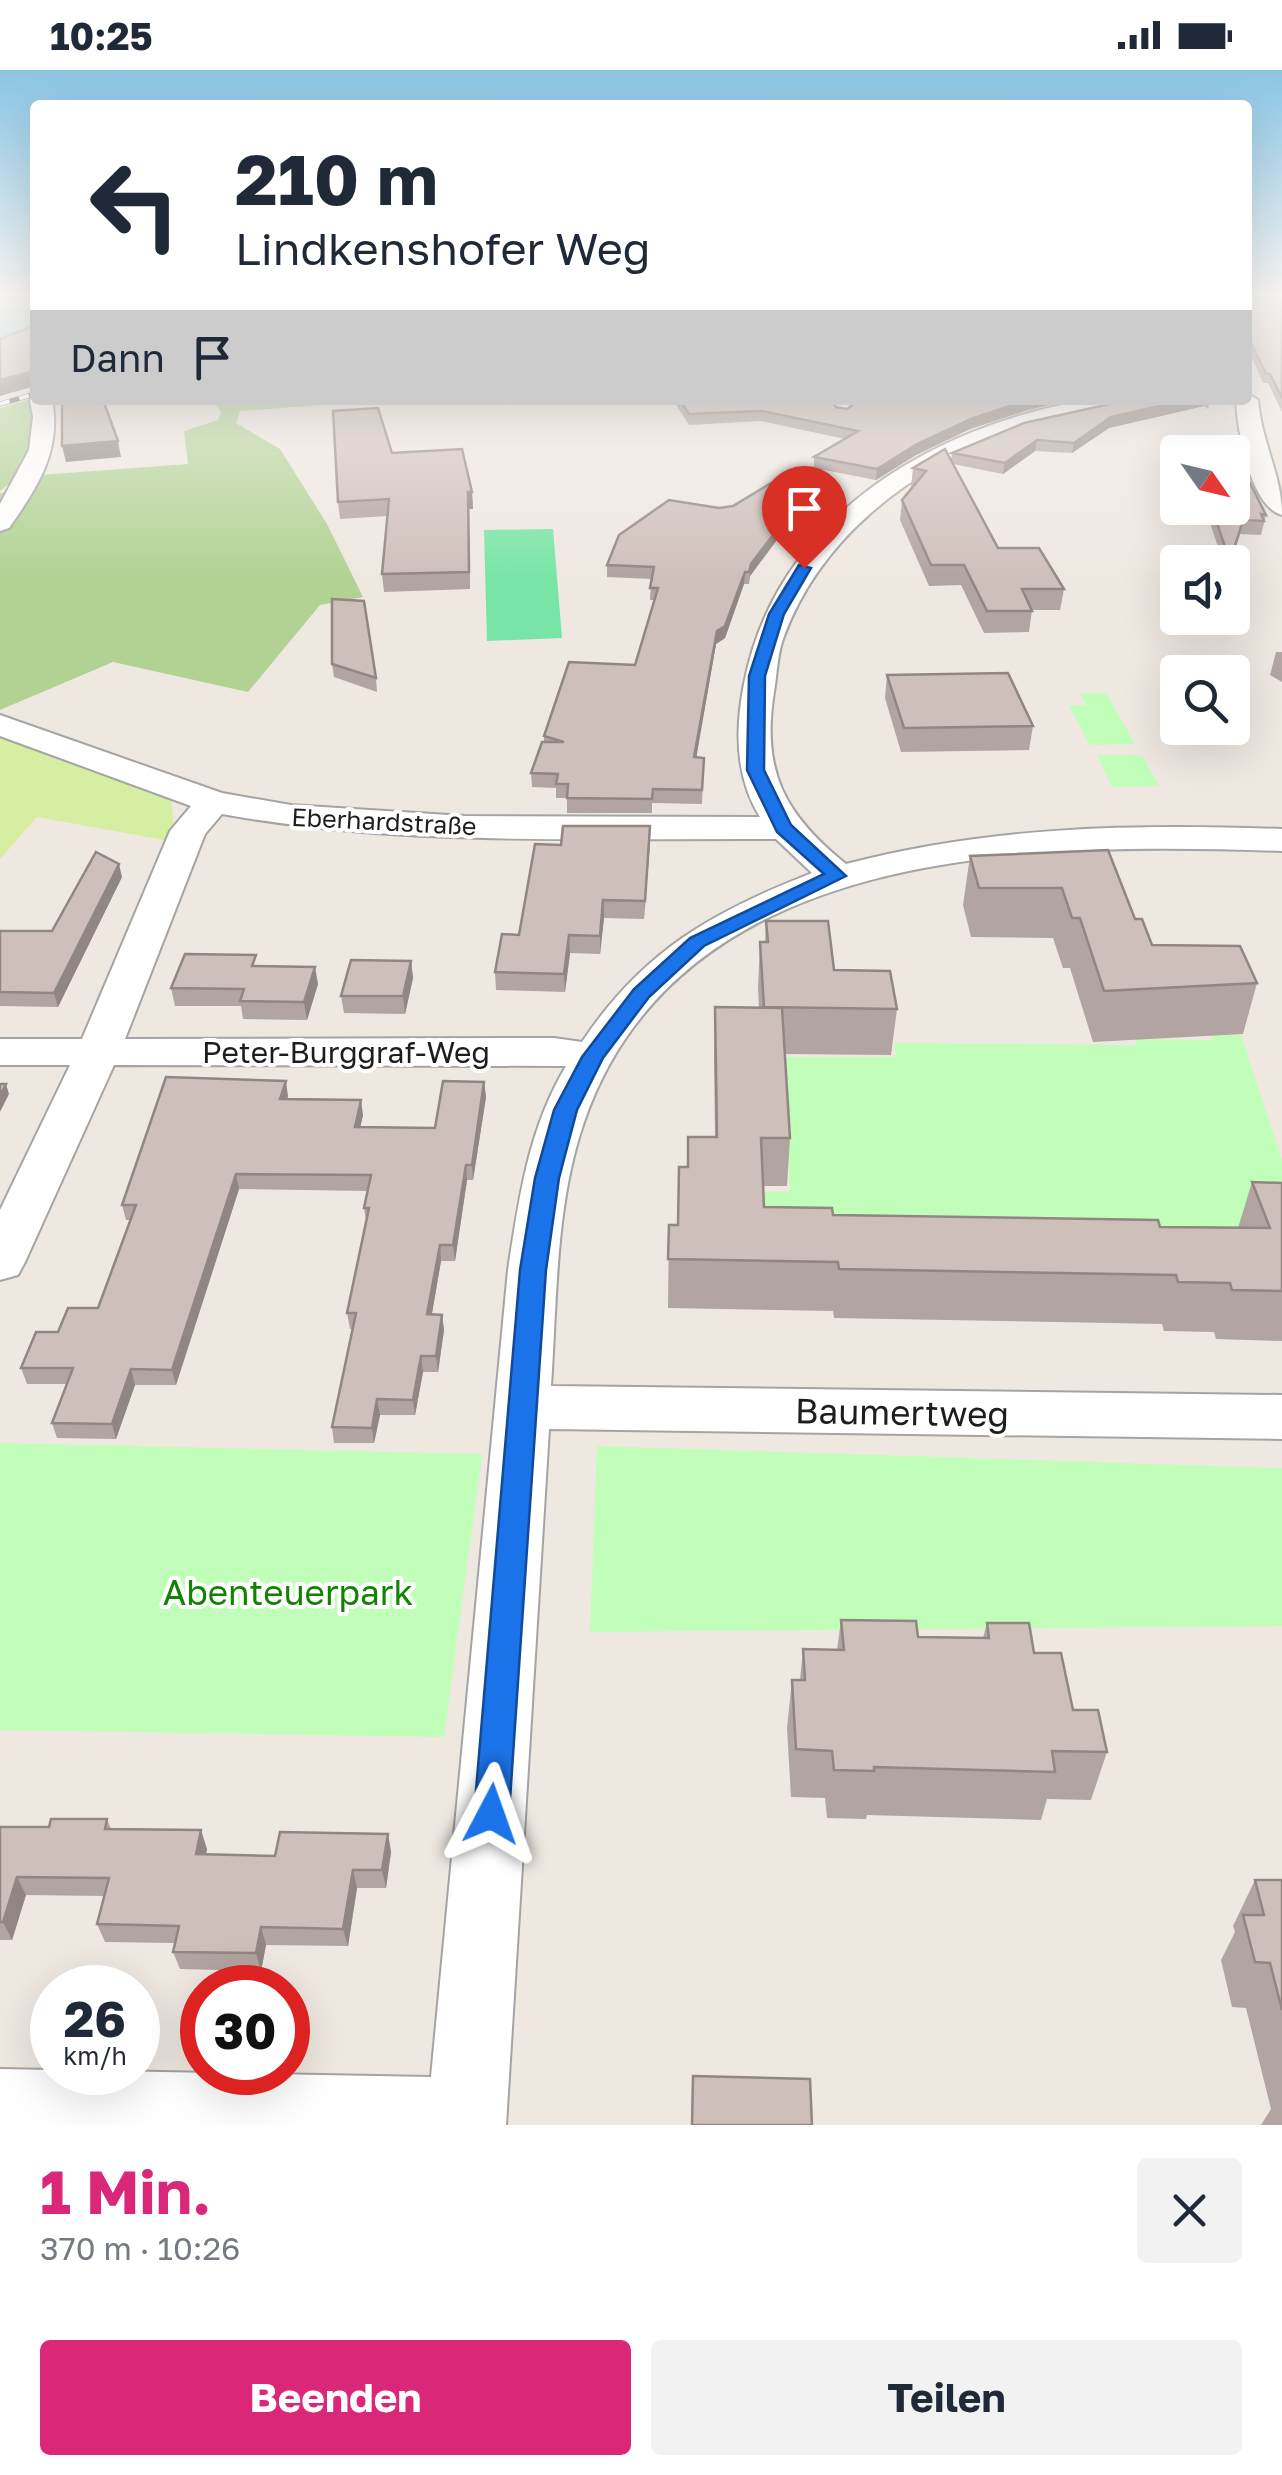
<!DOCTYPE html>
<html lang="de">
<meta charset="utf-8">
<style>
body{margin:0;font-family:"Golos Text",sans-serif;background:#f2f2f3;color:#1f2937;height:100vh;display:flex;flex-direction:column;font-size:38px;white-space:nowrap}
*{box-sizing:border-box;margin:0}
p{font-size:32px;color:#747a83}
.icon{flex:none;width:55px;height:55px;fill:none;stroke:currentColor;stroke-width:2;stroke-linecap:round;stroke-linejoin:round}
.map{position:relative;height:2055px;overflow:hidden}
.side{display:flex;flex-direction:column;background:#fff;flex:1}
.side>*{flex:none}
.top-card{position:absolute;left:30px;top:30px;width:1222px;height:305px;border-radius:10px;box-shadow:0 10px 40px #0002;background:#fff;color:#1f2937;overflow:hidden}
.needle{width:65px;rotate:124deg}
.buttons{position:absolute;left:1160px;top:365px;display:grid;gap:20px}
.buttons a{display:grid;place-items:center;width:90px;height:90px;border-radius:10px;background:#fff;box-shadow:0 10px 40px #0002;font-size:50px}
.speed{position:absolute;left:30px;top:1895px;display:flex;gap:20px;font-size:50px;font-weight:700;text-align:center}
.speed>*{display:grid;place-content:center;width:130px;height:130px;border-radius:50%;background:#fff;box-shadow:0 10px 40px #0002;line-height:1}
.speed small{font-size:25px;font-weight:400}
.speed .limit{border:15px solid #d22;background:#fff;color:#111}
.pin{position:absolute;display:grid;place-items:center;width:85px;height:85px;color:#fff;margin:-102px -42px;border-radius:50% 50% 50% 0;rotate:-45deg;box-shadow:0 0 10px #0007}
.pin .icon{rotate:45deg}
.me{position:absolute;width:110px;margin:-55px;rotate:4deg;stroke-linejoin:round;filter:drop-shadow(0 0 8px #0008)}
.turn{display:flex;align-items:center;gap:35px;height:210px;padding:0 40px;font-size:45px}
.turn .icon{width:130px;height:130px;stroke-width:2.5}
.turn b{display:block;font-size:70px;line-height:85px}
.then{display:flex;align-items:center;height:95px;padding:0 40px;background:#0003;gap:20px;font-size:38px}
.round{display:grid;place-items:center;flex:none;width:105px;height:105px;border-radius:10px;background:#f2f2f3}
.head{display:flex;align-items:center;justify-content:space-between;height:170px;padding:0 40px}
h1{font-size:60px;font-weight:700;line-height:75px;color:#db2777}
.button{display:flex;gap:20px;margin-top:auto;padding:20px 40px}
.button a{flex:1;height:115px;border-radius:10px;background:#db2777;color:#fff;font-size:40px;font-weight:700;line-height:115px;text-align:center}
.button a+a{background:#f2f2f3;color:#1f2937}
.status{display:flex;justify-content:space-between;align-items:center;height:70px;padding:0 50px;background:#fff;direction:ltr}
.status svg{height:28px;fill:currentColor}
.map>svg:first-child{display:block}
.grass{fill:#d6eea2}
.forest{fill:#b1d293}
.park{fill:#c1feba}
.pitch{fill:#78e5a6}
.water{fill:#9edee1}
.lines{fill:none;stroke-linecap:round;stroke-linejoin:round}
.street-casing{stroke:#a4a4a4;stroke-width:4}
.street{fill:#fff;fill-rule:evenodd}
.rail-casing{stroke:#6b6b6b;stroke-width:5}
.rail{stroke:#fff;stroke-width:4;stroke-dasharray:10;stroke-linecap:butt}
.wall{fill:#b2a4a0}
.shaded-wall{fill:#918682}
.building{fill:#cfbfba;stroke:#918682;stroke-width:2.5}
.route{fill:#1a73e8;stroke:#114b97;stroke-width:2.5}
.labels{text-anchor:middle;dominant-baseline:central;stroke-width:8;stroke-linejoin:round;paint-order:stroke}
.far-street-label{font-size:25px;fill:#1d1d1d;stroke:#fff}
.street-label{font-size:30px;fill:#1d1d1d;stroke:#fff}
.near-street-label{font-size:35px;fill:#1d1d1d;stroke:#fff}
.near-park-label{font-size:35px;fill:#118302;stroke:#fff}
</style>
<div class="status"><b>10:25</b><svg viewBox="0 0 49 12"><path d="M0 12V9h3v3zM5 12V6h3v6zM10 12V3h3v9zM15 12V0h3v12zM26 1h20v11H26zM47 4h2v5h-2z"/></svg></div>
<div class="map">
<svg width="1282" height="2055" viewBox="0 0 1282 2055">
<rect width="100%" height="100%" fill="#efe8e1"/>
<polygon class="grass" points="0,661 171,727 175,772 37,747 0,789"/>
<g class="forest">
<path d="M 28,330 L 32,335 C 30,367 29,401 0,421 L 0,338 Z"/>
<polygon points="213,330 387,330 240,341 236,353 280,379 327,454 363,527 320,535 248,622 113,592 0,640 0,424 39,405 188,394 184,361 218,350 221,342"/>
</g>
<g class="park">
<polygon points="1080,623 1106,623 1135,674 1090,675 1069,636 1086,635"/>
<polygon points="1097,685 1142,685 1159,716 1112,717"/>
<polygon points="1212,965 1241,965 1282,1090 1282,1159 772,1170 762,1122 790,1121 785,987 896,987 894,973 1136,975 1135,969 1212,970"/>
<polygon points="0,1373 482,1384 444,1667 0,1660"/>
<polygon points="597,1376 1282,1398 1282,1556 590,1562"/>
</g>
<polygon class="pitch" points="553,459 562,568 487,571 484,460"/>
<polygon class="water" points="0,222 35,222 35,270 0,276"/>
<g class="lines">
<defs>
<g id="street">
<path d="M 1248,324 L 1258,330 C 1261,371 1282,405 1282,445 C 1250,437 1237,358 1236,330 L 1248,330 Z"/>
<path d="M 35,325 L 35,330 L 52,330 C 62,381 37,418 9,458 L 0,461 L 0,434 L 29,380 L 33,347 L 30,330 Z"/>
<polygon points="826,330 848,330 855,339 844,346 836,344"/>
<path d="M 1087,330 L 1136,330 L 1133,335 C 1090,345 1048,349 1006,365 C 908,400 819,469 783,569 C 777,586 777,605 774,622 C 761,701 785,745 846,794 C 990,756 1134,754 1282,759 L 1282,781 C 1038,773 681,771 584,1052 C 555,1135 557,1230 551,1316 L 1282,1325 L 1282,1369 L 549,1359 L 506,2055 L 0,2055 L 0,1999 L 431,2007 L 508,1200 C 519,1128 528,1060 566,996 L 114,995 L 25,1192 L 18,1205 L 0,1210 L 0,1140 L 70,995 L 0,995 L 0,969 L 82,969 L 170,761 L 191,736 L 0,666 L 0,645 L 222,723 L 291,735 L 465,746 L 760,747 C 735,707 735,659 744,614 C 776,448 930,357 1087,330 ZM 222,744 C 404,777 592,768 776,769 L 812,803 C 712,842 643,881 582,972 L 554,968 L 125,969 L 205,764 Z"/>
</g>
</defs>
<use href="#street" class="street-casing"/>
<use href="#street" class="street"/>
<defs>
<polyline id="rail" points="0,334 35,324"/>
</defs>
<use href="#rail" class="rail-casing"/>
<use href="#rail" class="rail"/>
</g>
<g class="wall">
<polygon points="1248,222 1282,222 1282,342 1268,313 1263,313 1248,279"/>
<polygon points="673,330 831,330 836,337 847,339 854,334 851,330 1070,330 1028,340 970,359 916,385 876,410 814,398 814,387 845,369 761,351 689,355"/>
<polygon points="1128,330 1213,330 1213,334 1209,335 1208,339 1204,336 1109,358 1072,383 1035,381 1003,404 953,394 998,478 1064,519 1060,540 1032,540 1029,562 984,563 961,515 929,516 900,450 902,430 912,418 911,417 913,398 951,390 952,383"/>
<polygon points="392,383 472,422 473,439 469,439 470,519 384,522 382,504 387,446 340,449 338,432"/>
<polygon points="809,422 808,434 786,449 785,459 750,506 749,514 744,514 725,568 716,574 696,687 704,688 702,734 652,733 652,743 567,743 567,728 556,728 556,718 532,717 531,703 544,672 544,666 635,595 654,530 650,530 651,509 607,507 607,495 719,438"/>
<polygon points="1205,438 1232,438 1266,445 1261,465 1240,464 1231,492 1223,492"/>
<polygon points="1276,582 1282,582 1282,612 1270,605"/>
<polygon points="332,594 376,608 377,622 334,607"/>
<polygon points="887,605 1033,656 1029,680 901,682 885,628"/>
<polygon points="650,773 644,849 604,848 600,884 570,883 565,922 496,920 495,902"/>
<polygon points="1108,780 1135,849 1152,875 1257,913 1243,964 1093,972 1070,898 1063,898 1053,868 971,867 963,835 970,786"/>
<polygon points="122,807 58,937 0,936 0,861 52,861"/>
<polygon points="766,851 834,900 897,939 891,985 785,984 790,1068 787,1116 763,1116 764,1137 833,1145 1160,1157 1238,1158 1252,1112 1282,1113 1282,1271 1216,1269 1214,1262 1164,1261 1162,1254 834,1248 833,1241 668,1238 669,1155 678,1155 687,1097 688,1067 715,1067 714,983 715,937 759,938 758,918 760,872 765,872"/>
<polygon points="411,891 413,908 405,944 344,943 341,926"/>
<polygon points="258,896 318,914 307,950 243,949 241,936 175,936 171,918"/>
<polygon points="484,1012 486,1027 473,1110 467,1110 455,1191 441,1191 432,1244 442,1245 444,1260 438,1302 423,1302 415,1345 380,1345 374,1373 334,1373 332,1357 353,1259 350,1259 347,1243 366,1151 364,1138 368,1121 239,1119 176,1315 135,1315 116,1369 57,1368 52,1353 67,1314 27,1314 21,1298 58,1262 98,1238 130,1150 126,1150 122,1135 288,1026 287,1029 363,1045 360,1057 435,1058"/>
<polygon points="841,1550 918,1567 983,1568 987,1553 1034,1583 1073,1640 1107,1682 1091,1730 1047,1729 1041,1750 867,1745 866,1749 827,1748 825,1728 791,1727 787,1658 792,1610 800,1610 803,1579 837,1580"/>
<polygon points="107,1749 111,1759 207,1779 206,1785 275,1786 388,1764 391,1782 386,1818 357,1818 348,1876 266,1875 261,1901 180,1899 173,1882 175,1873 105,1872 97,1854 105,1826 26,1825 12,1870 0,1870 0,1757 49,1757"/>
<polygon points="1255,1810 1282,1810 1282,2055 1261,2055 1271,2039 1246,1938 1232,1937 1221,1890 1235,1862 1233,1856"/>
</g>
<g class="shaded-wall">
<polygon points="35,301 35,316 0,326 0,310"/>
<polygon points="1027,330 1070,330 1028,340 970,359 916,385 876,410 877,399 917,374 971,349"/>
<polygon points="1187,330 1205,330 1204,336 1109,358 1072,383 1074,373 1111,347"/>
<polygon points="1037,370 1035,381 1003,404 1005,393"/>
<polygon points="118,371 121,387 66,392 62,376"/>
<polygon points="468,422 472,422 473,439 469,439 470,519"/>
<polygon points="809,422 808,434 786,449 785,459 750,506 749,514 751,494 774,445"/>
<polygon points="745,502 744,514 725,568 716,574 694,701 694,687 717,561"/>
<polygon points="650,756 650,773 644,849 645,831"/>
<polygon points="119,794 122,807 58,937 54,923"/>
<polygon points="603,830 604,848 600,884 600,866"/>
<polygon points="569,865 570,883 565,922 564,904"/>
<polygon points="411,891 413,908 405,944 403,926"/>
<polygon points="315,897 318,914 307,950 304,932"/>
<polygon points="286,1011 288,1026 283,1044 280,1029"/>
<polygon points="484,1012 486,1027 473,1110 472,1095"/>
<polygon points="6,1014 9,1024 0,1042 0,1026"/>
<polygon points="361,1030 363,1045 357,1072 355,1057"/>
<polygon points="466,1095 467,1110 455,1191 453,1175"/>
<polygon points="236,1104 239,1119 176,1315 172,1300"/>
<polygon points="440,1175 441,1191 429,1260 427,1244"/>
<polygon points="442,1245 444,1260 438,1302 436,1286"/>
<polygon points="421,1286 423,1302 415,1345 413,1330"/>
<polygon points="131,1299 135,1315 116,1369 112,1354"/>
<polygon points="377,1329 380,1345 374,1373 372,1358"/>
<polygon points="201,1760 207,1779 202,1802 196,1784"/>
<polygon points="388,1764 391,1782 386,1818 382,1800"/>
<polygon points="353,1800 357,1818 348,1876 343,1859"/>
<polygon points="17,1807 26,1825 12,1870 3,1852"/>
<polygon points="261,1857 266,1875 261,1901 256,1883"/>
</g>
<g class="building">
<polygon points="1248,222 1282,222 1282,328 1270,304 1266,304 1248,266"/>
<polygon points="35,255 35,301 0,310 0,269"/>
<polygon points="62,330 103,330 118,371 62,376"/>
<polygon points="680,330 831,330 836,337 847,339 859,330 1027,330 971,349 917,374 877,399 814,387 858,361 762,341 689,344"/>
<polygon points="1128,330 1187,330 1111,347 1074,373 1037,370 1005,393 952,383 1024,353"/>
<polygon points="378,338 392,383 462,379 472,422 468,422 469,502 382,504 389,429 338,432 333,341"/>
<polygon points="945,379 998,478 1039,478 1064,519 1022,519 1032,541 987,541 964,495 931,495 902,430 926,401 913,398"/>
<polygon points="1232,394 1241,395 1266,445 1261,444 1264,451 1243,450 1230,492 1212,438 1232,438"/>
<polygon points="794,399 809,422 774,445 786,448 751,494 749,502 745,502 725,556 717,561 694,687 704,688 702,720 653,719 652,729 567,728 568,714 556,714 558,704 531,703 542,672 564,672 544,666 569,592 635,595 658,518 650,518 654,497 607,495 619,465 669,430 719,438 733,436"/>
<polygon points="332,529 364,531 376,608 332,594"/>
<polygon points="1008,603 1033,656 904,658 887,605"/>
<polygon points="563,756 650,756 645,831 603,830 600,866 569,865 564,904 495,902 502,864 519,865 535,774 561,775"/>
<polygon points="1108,780 1135,849 1142,849 1152,875 1240,876 1257,913 1104,921 1080,848 1072,848 1062,818 979,818 970,786"/>
<polygon points="96,782 119,794 54,923 0,922 0,861 52,861"/>
<polygon points="766,851 828,851 834,900 890,901 897,939 764,937 760,872 768,872"/>
<polygon points="185,884 256,885 252,896 315,897 304,932 240,931 244,919 171,918"/>
<polygon points="351,890 411,891 403,926 341,926"/>
<polygon points="715,937 782,938 790,1068 761,1068 764,1137 832,1138 833,1145 1158,1150 1160,1157 1270,1158 1252,1112 1282,1113 1282,1221 1232,1220 1230,1213 1178,1212 1176,1205 839,1199 838,1192 668,1189 669,1155 678,1155 679,1097 688,1097 688,1067 717,1067"/>
<polygon points="166,1007 286,1011 280,1029 361,1030 355,1057 435,1058 443,1011 484,1012 472,1095 466,1095 453,1175 440,1175 427,1244 442,1245 436,1286 421,1286 413,1330 377,1329 372,1358 332,1357 356,1243 347,1243 369,1138 364,1138 371,1105 236,1104 172,1300 131,1299 112,1354 52,1353 73,1298 21,1298 36,1262 58,1262 68,1238 98,1238 136,1135 122,1135"/>
<polygon points="0,1014 6,1014 0,1026"/>
<polygon points="841,1550 916,1551 918,1567 989,1568 987,1553 1029,1553 1034,1583 1061,1583 1073,1640 1098,1640 1107,1682 1052,1681 1055,1702 874,1697 874,1701 834,1700 832,1681 796,1679 792,1610 805,1610 803,1579 844,1580"/>
<polygon points="51,1749 107,1749 105,1759 201,1760 196,1784 275,1786 280,1762 388,1764 382,1800 353,1800 343,1859 261,1857 256,1883 173,1882 179,1856 97,1854 109,1808 17,1807 3,1852 0,1852 0,1757 49,1757"/>
<polygon points="1255,1810 1282,1810 1282,1940 1270,1893 1255,1892 1243,1845 1264,1845"/>
<polygon points="693,2006 810,2009 812,2055 692,2055"/>
</g>
<linearGradient id="sky" x2="0" y2="1"><stop stop-color="#8ac5e5"/><stop offset="0.44" stop-color="#f8f5f2"/><stop offset="1" stop-color="#f8f5f2" stop-opacity="0"/></linearGradient>
<rect width="1282" height="510" fill="url(#sky)"/>
<polygon class="route" points="799,495 811,498 784,544 765,606 764,700 791,755 846,806 704,876 649,927 603,988 577,1040 559,1108 546,1200 509,1744 504,1756 491,1761 479,1756 474,1744 520,1200 535,1108 554,1040 582,987 634,919 690,868 824,804 777,762 747,700 749,606 769,544"/>
<g class="labels">
<g class="far-street-label">
<text transform="translate(384 751) rotate(3)">Eberhardstraße</text>
</g>
<g class="street-label">
<text x="346" y="982">Peter-Burggraf-Weg</text>
</g>
<g class="near-street-label">
<text transform="translate(902 1342) rotate(1)">Baumertweg</text>
</g>
<g class="near-park-label">
<text x="288" y="1522">Abenteuerpark</text>
</g>
</g>
</svg>
<div class="buttons">
<a><svg class="needle" viewBox="-14 -14 28 28"><path d="M0-13l5 13h-10z" fill="#e53935"/><path d="M0 13l5-13h-10z" fill="#747a83"/></svg></a>
<a><svg class="icon" aria-label="sound" viewBox="0 0 24 24"><path d="M4 9h4l5-4v14l-5-4H4zM17 9q2 3 0 6"/></svg></a>
<a><svg class="icon" aria-label="search" viewBox="0 0 24 24"><circle cx="10" cy="10" r="6"/><path d="M15 15l6 6"/></svg></a>
</div>
<div class="speed"><div>26<small>km/h</small></div><div class="limit">30</div></div>
<div class="pin" style="left:804px;top:498px;background:#d93025"><svg class="icon" aria-label="arrive" viewBox="0 0 24 24"><path d="M6 21V4h12l-3 4 3 4H6"/></svg></div>
<svg class="me" style="left:491px;top:1744px" viewBox="-20 -20 40 40"><path d="M0-17L14 15 0 8-14 15z" fill="#1a73e8" stroke="#fff" stroke-width="4"/></svg>
<div class="top-card">
<div class="turn"><svg class="icon" aria-label="left" viewBox="0 0 24 24"><path d="M17 20v-9H6M10 6l-5 5 5 5"/></svg><div><b>210 m</b>Lindkenshofer Weg</div></div>
<div class="then">Dann<svg class="icon" aria-label="arrive" viewBox="0 0 24 24"><path d="M6 21V4h12l-3 4 3 4H6"/></svg></div>
</div>
</div>
<section class="side">
<div class="head"><div><h1>1 Min.</h1><p>370 m · 10:26</p></div><a class="round"><svg class="icon" aria-label="close" viewBox="0 0 24 24"><path d="M6 6l12 12M18 6L6 18"/></svg></a></div>
<div class="button"><a>Beenden</a><a>Teilen</a></div>
</section>
